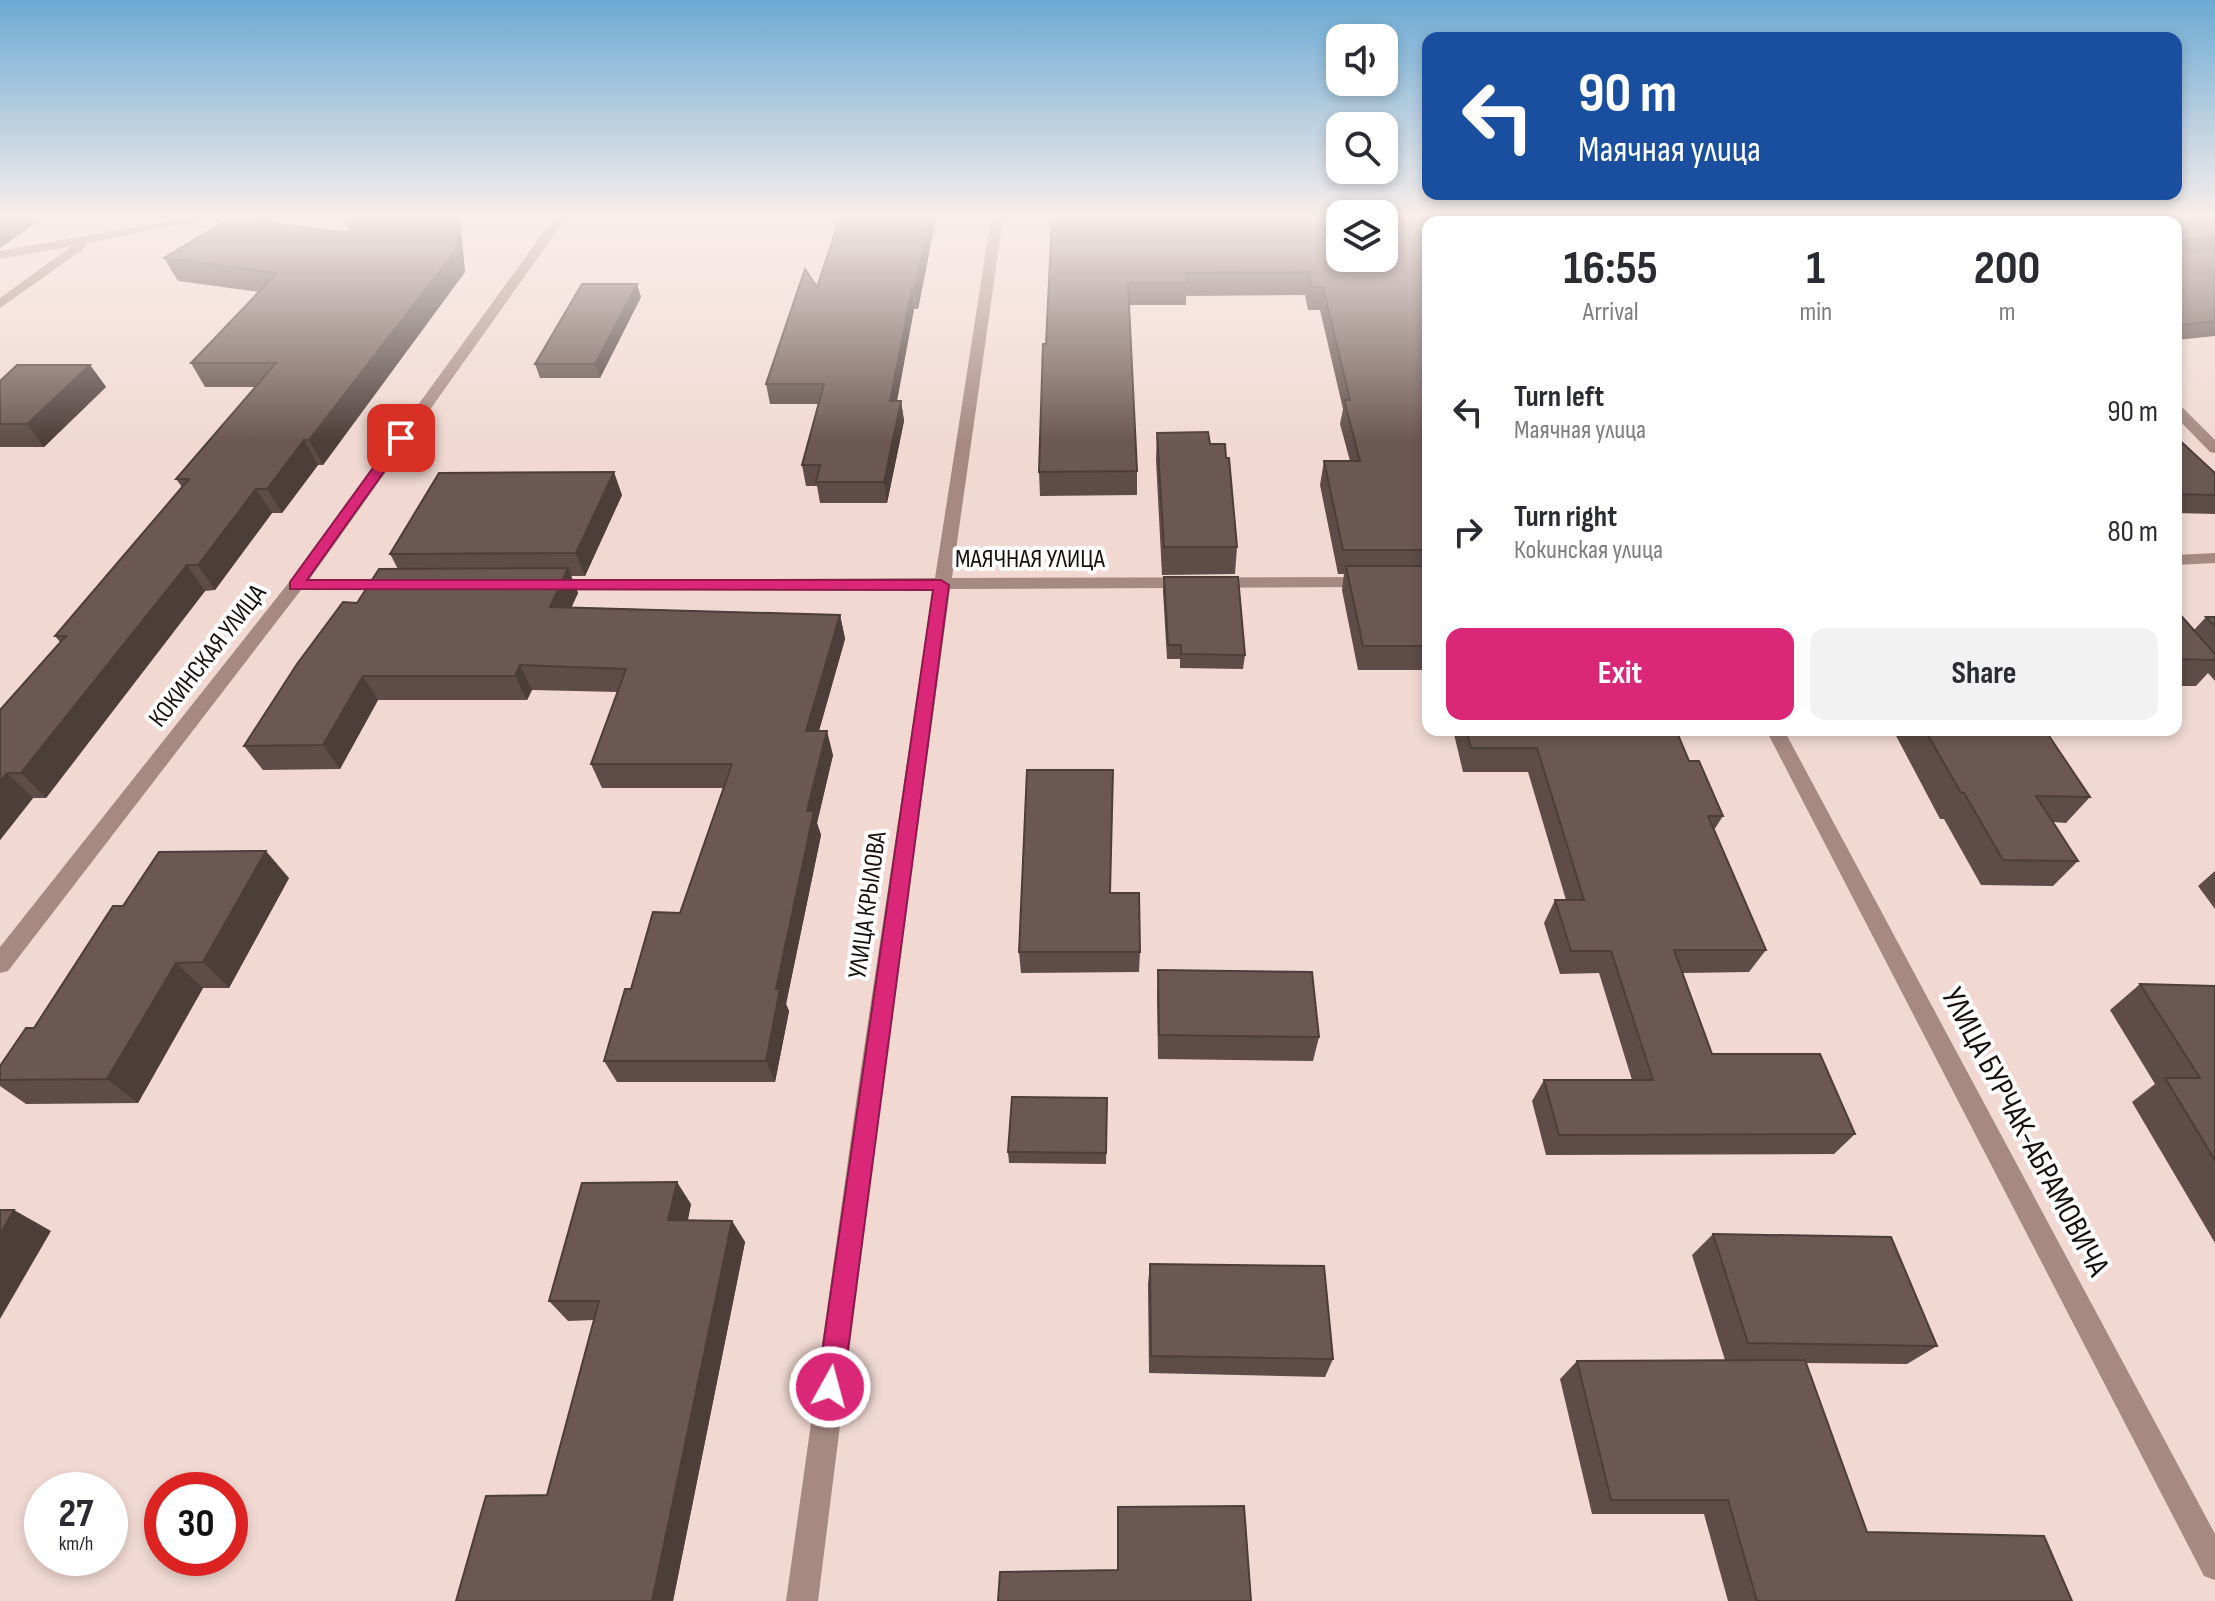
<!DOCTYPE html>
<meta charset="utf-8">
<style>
body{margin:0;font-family:"Sofia Sans Condensed",sans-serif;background:#f2f2f3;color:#2b2b33;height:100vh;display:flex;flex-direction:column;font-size:30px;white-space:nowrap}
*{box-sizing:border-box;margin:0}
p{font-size:26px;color:#7c7c81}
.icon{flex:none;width:44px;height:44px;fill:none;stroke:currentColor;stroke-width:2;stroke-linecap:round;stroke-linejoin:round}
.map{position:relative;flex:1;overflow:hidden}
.sheet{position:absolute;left:1422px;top:216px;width:760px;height:520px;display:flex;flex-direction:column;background:#fff;border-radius:16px;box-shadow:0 4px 12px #0003}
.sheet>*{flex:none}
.guide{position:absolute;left:1422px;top:32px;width:760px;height:168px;border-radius:16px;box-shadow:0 4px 12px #0003;background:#1a4fa0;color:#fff;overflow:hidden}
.fabs{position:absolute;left:1326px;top:24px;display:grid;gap:16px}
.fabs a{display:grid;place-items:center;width:72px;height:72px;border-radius:16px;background:#fff;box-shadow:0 4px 12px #0003;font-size:40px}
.speed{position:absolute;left:24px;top:1472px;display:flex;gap:16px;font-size:40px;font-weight:700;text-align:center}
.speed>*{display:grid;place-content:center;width:104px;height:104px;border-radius:50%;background:#fff;box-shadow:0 4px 12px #0003;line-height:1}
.speed small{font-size:20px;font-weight:400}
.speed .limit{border:12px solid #d22;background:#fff;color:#111}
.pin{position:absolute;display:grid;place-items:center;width:68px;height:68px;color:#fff;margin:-34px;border-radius:16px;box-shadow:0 4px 12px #0006}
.me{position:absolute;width:88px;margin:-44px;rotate:7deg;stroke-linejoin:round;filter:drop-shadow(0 0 6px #0008)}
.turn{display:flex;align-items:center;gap:28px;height:168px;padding:0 24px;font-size:36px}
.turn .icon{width:104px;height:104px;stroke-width:2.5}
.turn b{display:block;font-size:56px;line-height:68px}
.eta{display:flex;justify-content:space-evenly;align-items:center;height:136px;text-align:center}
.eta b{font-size:48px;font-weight:700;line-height:56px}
.action{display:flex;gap:16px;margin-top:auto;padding:16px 24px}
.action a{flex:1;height:92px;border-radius:16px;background:#db2777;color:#fff;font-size:32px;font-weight:700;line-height:92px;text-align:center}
.action a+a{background:#f2f2f3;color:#2b2b33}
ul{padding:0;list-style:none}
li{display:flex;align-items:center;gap:24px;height:120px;padding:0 24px}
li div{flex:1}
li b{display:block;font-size:30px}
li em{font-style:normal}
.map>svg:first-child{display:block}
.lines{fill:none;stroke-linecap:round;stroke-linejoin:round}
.street{fill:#a68a81;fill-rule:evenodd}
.wall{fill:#5d4c47}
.shaded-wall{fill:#4c3e39}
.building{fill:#6c5852;stroke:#4c3e39;stroke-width:2}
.route{fill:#db2777;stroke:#8e194d;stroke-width:2}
.labels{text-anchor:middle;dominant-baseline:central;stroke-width:8;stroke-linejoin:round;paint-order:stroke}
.street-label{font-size:26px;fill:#18100e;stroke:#fff}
.near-street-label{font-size:32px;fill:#18100e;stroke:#fff}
</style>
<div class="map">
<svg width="2215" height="1601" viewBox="0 0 2215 1601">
<rect width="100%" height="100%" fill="#f1d9d2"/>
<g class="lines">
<g class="street">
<polygon points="188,218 212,218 86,243 85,248 0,308 0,298 72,246 0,259 0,251"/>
<polygon points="554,218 566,218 309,580 396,580 404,585 402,589 301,590 8,971 0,973 0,947 290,581"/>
<polygon points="991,218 1003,218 952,578 1368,577 1376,582 1368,587 950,589 883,1082 818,1601 786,1601 859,1082 933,589 548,590 540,585 548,580 935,578"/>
<polygon points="1497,218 1509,218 1511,222 1499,222"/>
<polygon points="2176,405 2181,406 2215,440 2215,453 2210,452 2176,417"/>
<polygon points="2215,553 2215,563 2176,565 2176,555"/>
<polygon points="1766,730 1784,730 2215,1534 2215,1580 2204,1576"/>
</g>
</g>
<g class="wall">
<polygon points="347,218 460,218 465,272 323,465 318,465 282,513 272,513 215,590 205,591 46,798 33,798 0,840 0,710 60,642 55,636 182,487 176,479 255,387 205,387 191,363 259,292 178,281 164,258 350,233"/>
<polygon points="936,218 918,309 914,309 897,401 901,401 904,421 887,503 820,503 817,486 806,486 802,465 818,404 770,404 766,384 817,287"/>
<polygon points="1052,218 1428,222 1428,670 1358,670 1342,590 1344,574 1338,574 1320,485 1324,461 1350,461 1340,424 1343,409 1320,310 1308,310 1305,295 1186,296 1186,305 1129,305 1137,471 1137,495 1040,496 1039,472"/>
<polygon points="1581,218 1684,218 1687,222 1584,222"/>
<polygon points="1813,218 2014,218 2010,222 1817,222"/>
<polygon points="2028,218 2215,218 2215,336 2176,340 2176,222 2027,222"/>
<polygon points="641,297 600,378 540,378 535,364"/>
<polygon points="90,365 106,387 44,447 0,447 0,381"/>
<polygon points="1157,433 1210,444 1237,547 1235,574 1162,575 1156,460"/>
<polygon points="2176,437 2215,473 2215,514 2176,513"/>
<polygon points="622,495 585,576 571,576 578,593 571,607 840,615 845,639 819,731 833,755 817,823 821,835 786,1004 789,1011 775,1082 617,1082 604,1061 631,989 680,913 723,788 602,788 591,764 618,692 532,690 527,700 378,700 340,769 263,770 244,746 357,603 398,569 390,554"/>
<polygon points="1164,577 1245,655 1243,669 1180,668 1180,659 1167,659 1163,591"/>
<polygon points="2176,610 2194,630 2206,617 2215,617 2215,681 2208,673 2196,686 2176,686"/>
<polygon points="1453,730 1676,730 1689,761 1723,816 1714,830 1766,950 1749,972 1682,973 1712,1054 1855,1134 1834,1154 1546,1155 1532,1101 1544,1080 1632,1080 1599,973 1560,974 1544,923 1555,900 1566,900 1528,772 1463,772"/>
<polygon points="1893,730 2045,730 2090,797 2066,823 2053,822 2078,861 2053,886 1981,885 1944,819 1940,819"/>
<polygon points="2215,871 2215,909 2198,886"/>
<polygon points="289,878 229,988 203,988 138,1103 26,1104 0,1086 0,1066 34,1028 123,906"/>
<polygon points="1111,893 1140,952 1139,972 1021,973 1019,952"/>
<polygon points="1158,970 1319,1037 1313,1061 1158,1059 1157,995"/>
<polygon points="2140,984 2215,986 2215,1243 2132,1102 2155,1084 2110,1010"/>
<polygon points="1107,1098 1106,1164 1009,1163 1008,1152"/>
<polygon points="691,1204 688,1220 732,1221 745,1242 673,1601 456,1601 547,1495 594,1320 568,1321 549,1301"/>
<polygon points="1713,1234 1937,1346 1907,1364 1806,1363 1867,1532 2072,1601 1728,1601 1704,1514 1592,1514 1560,1379 1577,1361 1725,1360 1692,1255"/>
<polygon points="1150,1264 1333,1359 1325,1377 1149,1373 1148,1284"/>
</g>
<g class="shaded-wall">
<polygon points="9,218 44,218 0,248 0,224"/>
<polygon points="453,218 460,218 465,272 323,465 309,440"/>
<polygon points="930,218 936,218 918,309 915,289"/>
<polygon points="2008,218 2014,218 2010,222 2004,222"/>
<polygon points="2215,235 2215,248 2176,256 2184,240"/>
<polygon points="637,284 641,297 600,378 595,364"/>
<polygon points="912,289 914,309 893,421 890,401"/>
<polygon points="90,365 106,387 44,447 27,424"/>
<polygon points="901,401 904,421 887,503 884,482"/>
<polygon points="304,440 318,465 282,513 267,489"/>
<polygon points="614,472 622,495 585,576 576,553"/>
<polygon points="256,489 272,513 215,590 198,565"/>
<polygon points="187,565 205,591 46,798 21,773"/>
<polygon points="568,568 578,593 561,631 550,607"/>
<polygon points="840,615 845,639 812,755 806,731"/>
<polygon points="520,665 532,690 527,700 515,676"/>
<polygon points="363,676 378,700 340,769 323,745"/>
<polygon points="827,731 833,755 817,823 821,835 786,1004 789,1011 775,1082 766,1061 776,989 807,811"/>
<polygon points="7,773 33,798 0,840 0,782"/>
<polygon points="266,851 289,878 229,988 203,962"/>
<polygon points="176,963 203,988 138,1103 107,1079"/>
<polygon points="677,1182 691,1204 683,1241 668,1220"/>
<polygon points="14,1210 51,1231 0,1319 0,1234"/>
<polygon points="732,1221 745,1242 673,1601 652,1601"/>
</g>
<g class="building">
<polygon points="0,218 9,218 0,224"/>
<polygon points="230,218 350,233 347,218 453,218 456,250 309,440 304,440 267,489 256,489 198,565 187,565 21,773 7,773 0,782 0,710 66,636 55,636 189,479 176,479 276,363 191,363 277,273 164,258"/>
<polygon points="840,218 930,218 915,289 912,289 890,401 901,401 884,482 816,482 820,465 802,465 824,384 766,384 805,269 817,287"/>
<polygon points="1052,218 1340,218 1340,258 1384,258 1384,218 1443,218 1445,222 1428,222 1428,550 1343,550 1324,461 1360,461 1344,400 1350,400 1323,287 1311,287 1308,272 1186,273 1187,283 1128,283 1137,471 1039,472 1043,344 1046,344"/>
<polygon points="1593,218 1684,218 1687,222 1596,222"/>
<polygon points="1839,218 2008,218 2004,222 1843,222"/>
<polygon points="2050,218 2215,218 2215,235 2184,240 2184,250 2187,253 2215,249 2215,321 2181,325 2176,321 2176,222 2055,222"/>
<polygon points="582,284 637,284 595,364 535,364"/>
<polygon points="17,365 90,365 27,424 0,424 0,381"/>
<polygon points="1208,432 1210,444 1225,444 1226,458 1229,458 1237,547 1164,547 1157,433"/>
<polygon points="2176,437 2215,473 2215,495 2176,494"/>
<polygon points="614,472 576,553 390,554 439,473"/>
<polygon points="1346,566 1428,566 1428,646 1363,646"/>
<polygon points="568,568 550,607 840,615 806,731 827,731 807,811 814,811 776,989 780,989 766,1061 604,1061 625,989 631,989 653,912 680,913 732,764 591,764 626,669 520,665 515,676 363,676 323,745 244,746 297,664 343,602 357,603 379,569"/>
<polygon points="1164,577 1238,577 1245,655 1181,654 1181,645 1168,645"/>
<polygon points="2176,610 2215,654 2215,660 2176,659"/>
<polygon points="2206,617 2215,617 2215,626"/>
<polygon points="1466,730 1676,730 1689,761 1699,761 1723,816 1708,816 1766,950 1674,950 1712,1054 1820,1054 1855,1134 1559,1135 1544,1080 1653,1080 1611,951 1571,951 1555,900 1584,900 1537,748 1471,748"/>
<polygon points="1925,730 2045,730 2090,797 2036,796 2078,861 2003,860 1964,793 1961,793"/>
<polygon points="1027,770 1113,770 1110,893 1139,893 1140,952 1019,952"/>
<polygon points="266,851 203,962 176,963 107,1079 0,1080 0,1066 26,1028 34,1028 113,906 123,906 159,852"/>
<polygon points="1158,970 1312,972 1319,1037 1159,1035"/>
<polygon points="2140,984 2215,986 2215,1160 2165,1078 2200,1078"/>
<polygon points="1012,1097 1107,1098 1106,1153 1008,1152"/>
<polygon points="677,1182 668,1220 732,1221 652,1601 456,1601 486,1496 547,1495 599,1301 549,1301 582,1183"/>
<polygon points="0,1210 14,1210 0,1234"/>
<polygon points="1713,1234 1891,1237 1937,1346 1748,1343"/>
<polygon points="1150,1264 1324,1266 1333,1359 1151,1356"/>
<polygon points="1805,1360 1867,1532 2044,1536 2072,1601 1757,1601 1728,1500 1611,1500 1577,1361"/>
<polygon points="1244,1506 1251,1601 998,1601 1000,1572 1118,1570 1118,1507"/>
</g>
<linearGradient id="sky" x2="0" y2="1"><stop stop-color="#6caad3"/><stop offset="0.49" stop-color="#f9eeeb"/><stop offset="1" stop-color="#f9eeeb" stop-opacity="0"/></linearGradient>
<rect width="2215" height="442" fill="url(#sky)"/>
<polygon class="route" points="397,435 408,438 307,580 941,580 949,585 843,1387 839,1396 830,1400 820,1396 817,1387 933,590 290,589 290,582"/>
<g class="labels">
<g class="street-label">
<text x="1030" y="559">МАЯЧНАЯ УЛИЦА</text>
<text transform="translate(208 656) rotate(-52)">КОКИНСКАЯ УЛИЦА</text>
<text transform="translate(868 905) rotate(-82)">УЛИЦА КРЫЛОВА</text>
</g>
<g class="near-street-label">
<text transform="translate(2025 1132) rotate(62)">УЛИЦА БУРЧАК-АБРАМОВИЧА</text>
</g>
</g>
</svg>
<div class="fabs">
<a><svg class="icon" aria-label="sound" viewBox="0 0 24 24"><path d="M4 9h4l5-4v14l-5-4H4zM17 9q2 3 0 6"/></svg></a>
<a><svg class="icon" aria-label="search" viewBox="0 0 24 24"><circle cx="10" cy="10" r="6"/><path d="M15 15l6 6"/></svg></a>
<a><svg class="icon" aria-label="layers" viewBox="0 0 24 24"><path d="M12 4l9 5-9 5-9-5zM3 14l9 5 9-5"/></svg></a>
</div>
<div class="speed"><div>27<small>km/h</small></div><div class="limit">30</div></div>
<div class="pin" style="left:401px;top:438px;background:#d93025"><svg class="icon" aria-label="arrive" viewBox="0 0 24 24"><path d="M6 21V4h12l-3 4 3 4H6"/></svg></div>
<svg class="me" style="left:830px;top:1387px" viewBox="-20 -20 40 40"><circle r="17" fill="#db2777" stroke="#fff" stroke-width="3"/><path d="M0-11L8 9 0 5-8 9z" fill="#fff"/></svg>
<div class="guide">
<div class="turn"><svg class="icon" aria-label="left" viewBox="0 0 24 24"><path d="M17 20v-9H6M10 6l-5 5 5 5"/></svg><div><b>90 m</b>Маячная улица</div></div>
</div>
<section class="sheet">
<div class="eta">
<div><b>16:55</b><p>Arrival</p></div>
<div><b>1</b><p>min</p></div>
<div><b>200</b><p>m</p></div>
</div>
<ul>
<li><svg class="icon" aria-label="left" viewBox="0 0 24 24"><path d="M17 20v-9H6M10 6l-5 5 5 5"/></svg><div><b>Turn left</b><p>Маячная улица</p></div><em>90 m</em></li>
<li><svg class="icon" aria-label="right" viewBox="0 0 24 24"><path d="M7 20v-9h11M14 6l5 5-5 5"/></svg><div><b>Turn right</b><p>Кокинская улица</p></div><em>80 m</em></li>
</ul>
<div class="action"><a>Exit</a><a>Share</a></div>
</section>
</div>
